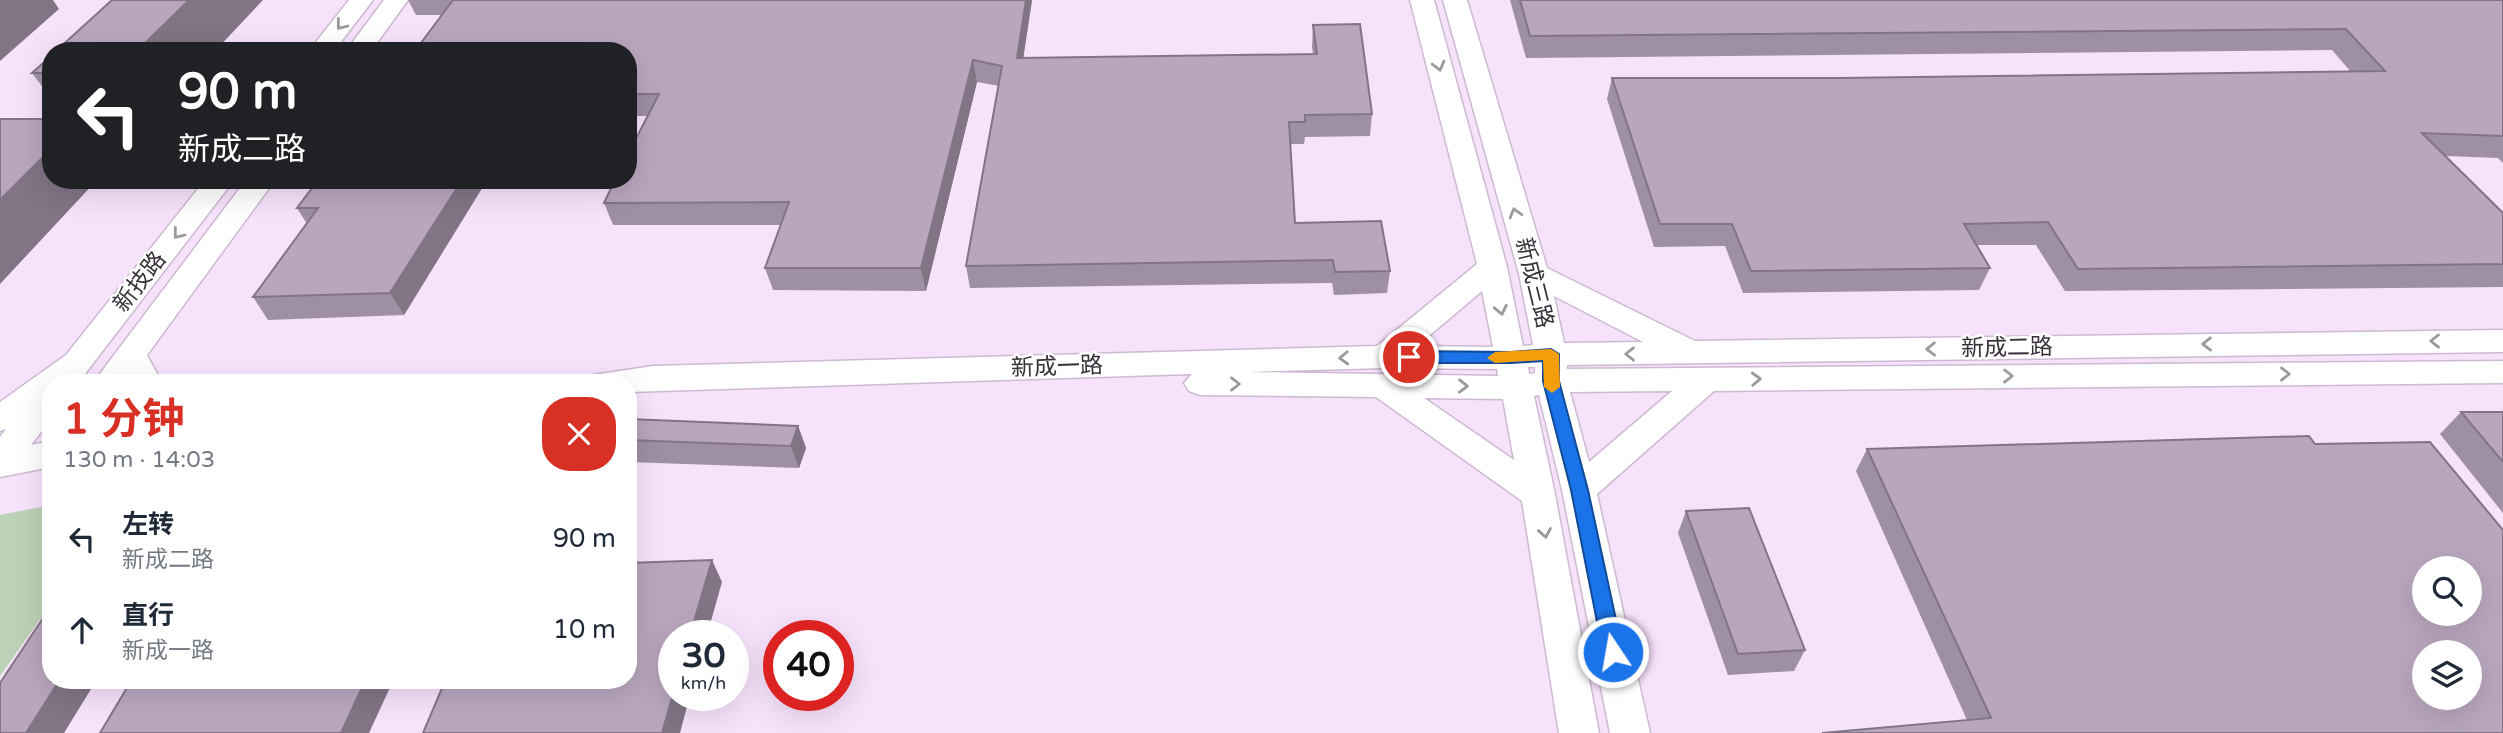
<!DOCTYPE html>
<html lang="zh">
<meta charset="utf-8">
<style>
body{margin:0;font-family:"Varela Round","Noto Sans SC",sans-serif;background:#f6f6f7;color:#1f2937;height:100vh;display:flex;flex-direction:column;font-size:26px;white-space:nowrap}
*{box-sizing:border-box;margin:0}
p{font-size:23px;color:#747a83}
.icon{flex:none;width:38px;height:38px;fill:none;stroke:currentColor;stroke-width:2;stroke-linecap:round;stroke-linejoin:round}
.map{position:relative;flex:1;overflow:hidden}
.panel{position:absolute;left:42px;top:374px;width:595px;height:315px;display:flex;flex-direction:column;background:#fff;border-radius:28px;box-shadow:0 7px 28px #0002}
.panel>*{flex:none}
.hud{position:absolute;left:42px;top:42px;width:595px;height:147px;border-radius:28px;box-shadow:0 7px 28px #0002;background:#202124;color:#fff;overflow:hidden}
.fabs{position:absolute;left:2412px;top:556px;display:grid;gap:14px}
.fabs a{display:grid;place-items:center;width:70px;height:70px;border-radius:50%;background:#fff;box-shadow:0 7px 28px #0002;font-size:35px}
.speed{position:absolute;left:658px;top:620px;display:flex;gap:14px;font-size:35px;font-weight:700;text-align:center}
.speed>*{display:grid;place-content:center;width:91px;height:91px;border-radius:50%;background:#fff;box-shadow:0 7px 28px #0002;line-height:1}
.speed small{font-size:18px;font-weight:400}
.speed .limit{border:10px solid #d22;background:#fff;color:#111}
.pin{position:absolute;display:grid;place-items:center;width:60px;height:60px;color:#fff;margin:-30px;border:4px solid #fff;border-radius:50%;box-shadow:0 2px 7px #0007}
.me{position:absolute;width:77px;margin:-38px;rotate:348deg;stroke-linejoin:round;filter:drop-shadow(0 0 5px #0008)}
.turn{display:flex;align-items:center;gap:24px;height:147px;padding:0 21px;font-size:32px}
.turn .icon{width:91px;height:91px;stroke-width:2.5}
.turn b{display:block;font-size:49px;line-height:60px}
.round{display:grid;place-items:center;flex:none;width:74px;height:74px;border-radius:28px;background:#f6f6f7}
.headline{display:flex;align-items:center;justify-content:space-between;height:119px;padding:0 21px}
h1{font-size:42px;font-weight:700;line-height:52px;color:#d93025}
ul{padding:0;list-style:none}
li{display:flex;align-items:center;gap:21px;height:91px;padding:0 21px}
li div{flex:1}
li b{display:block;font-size:26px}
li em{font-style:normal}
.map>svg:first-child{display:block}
.green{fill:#bcd2b6}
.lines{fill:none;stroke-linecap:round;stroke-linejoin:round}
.minor-casing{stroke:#cdb9d2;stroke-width:3}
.minor{fill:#fff;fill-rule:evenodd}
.wall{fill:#9f8fa3}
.shaded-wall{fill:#827485}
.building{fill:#b9a6be;stroke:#827485;stroke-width:2;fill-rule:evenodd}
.oneway{stroke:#9c989c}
.route{fill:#1a73e8;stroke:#114b97;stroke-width:2}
.slow{fill:#f59e0b}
.labels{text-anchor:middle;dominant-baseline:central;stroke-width:5;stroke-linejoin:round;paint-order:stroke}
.street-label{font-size:23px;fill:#38313a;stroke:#fff}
</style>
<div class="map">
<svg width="2503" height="733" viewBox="0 0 2503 733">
<rect width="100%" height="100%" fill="#f7e2fc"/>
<polygon class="green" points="51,505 51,604 0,676 0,515"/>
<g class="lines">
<defs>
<g id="minor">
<polygon points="349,0 373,0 334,51 309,51"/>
<polygon points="384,0 408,0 371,51 346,51"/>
<path d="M 1410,0 L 1434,0 L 1507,267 L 1523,346 L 1533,345 L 1519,274 L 1443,0 L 1467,0 L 1547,268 L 1695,341 L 2503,330 L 2503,352 L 1567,365 L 1567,369 L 2503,361 L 2503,383 L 1714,391 L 1597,494 L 1650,733 L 1610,733 L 1562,490 L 1539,395 L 1534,396 L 1555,494 L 1599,733 L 1559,733 L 1522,501 L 1376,397 L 1200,395 L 1189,391 L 1184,383 L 1192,374 L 628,392 L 628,383 L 588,383 L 593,375 L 653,366 L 1377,346 L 1477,264 ZM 1482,291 L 1493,347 L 1417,346 ZM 1554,296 L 1643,342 L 1564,343 ZM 1528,367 L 1535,367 L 1535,373 L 1529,374 ZM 1384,368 L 1497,369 L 1498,376 L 1248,372 ZM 1672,391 L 1589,462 L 1570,392 ZM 1424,398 L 1503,399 L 1514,460 Z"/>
<polygon points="205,180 234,180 78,383 51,383 51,419 31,445 51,441 51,467 0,477 0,437 6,429 0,431 0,402 66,355"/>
<polygon points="246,180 275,180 147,355 162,383 130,383 129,380 126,383 93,383"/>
</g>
</defs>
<use href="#minor" class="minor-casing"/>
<use href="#minor" class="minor"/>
</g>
<g class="wall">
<polygon points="408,0 1032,0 1023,58 1313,54 1312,47 1313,25 1372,114 1370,136 1305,137 1304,144 1290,144 1295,223 1390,271 1387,293 1334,295 1332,283 970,288 966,266 999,86 977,82 926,291 773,290 765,268 781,225 613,225 604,203 648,116 628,116 628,51 442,15 416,15"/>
<polygon points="1510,0 2503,0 2503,163 2498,158 2446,156 2503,213 2503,287 2065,291 2036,245 1977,245 1990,268 1979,290 1743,293 1725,246 1654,247 1607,99 1612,78 1837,78 2351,72 2332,50 1526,58"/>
<polygon points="51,56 51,98 32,73"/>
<polygon points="318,180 487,180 404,315 268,320 253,297 307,224 297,208"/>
<polygon points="2461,412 2503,412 2503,513 2440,434"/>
<polygon points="628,419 798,426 806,448 799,468 628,462"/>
<polygon points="2315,444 2503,733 1967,720 1856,471 1867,449"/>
<polygon points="1686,511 1805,650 1794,671 1728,675 1678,533"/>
</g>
<g class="shaded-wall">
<polygon points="0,0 53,0 59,9 0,61"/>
<polygon points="189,0 263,0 215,51 137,51"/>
<polygon points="1026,0 1032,0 1020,80 1017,58"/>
<polygon points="973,60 977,82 926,291 921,268"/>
<polygon points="51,149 51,180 97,180 0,284 0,200"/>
<polygon points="462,180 487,180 404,315 390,293"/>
<polygon points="798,426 806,448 799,468 791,446"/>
<polygon points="712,560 722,582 707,635 690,635"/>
<polygon points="59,681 96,681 64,733 26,733"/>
<polygon points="365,681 393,681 369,733 341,733"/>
<polygon points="674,691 674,695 690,695 680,733 662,733"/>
</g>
<g class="building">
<polygon points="112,0 189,0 137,51 56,51"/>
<polygon points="453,0 1026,0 1017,58 1317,54 1313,25 1360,24 1372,114 1305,115 1305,122 1289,122 1295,223 1381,221 1390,271 1335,272 1333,260 966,266 1002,66 973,60 921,268 765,268 789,202 604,203 615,180 628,180 628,154 659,94 628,94 628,51 415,51"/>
<polygon points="1520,0 2503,0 2503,136 2422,133 2503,213 2503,264 2078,269 2048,222 1964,224 1990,268 1751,271 1732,224 1660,224 1612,78 1837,78 2385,71 2346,29 1530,36"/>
<polygon points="51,56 51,73 32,73"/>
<polygon points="0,119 51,119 51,149 0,200"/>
<polygon points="318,180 462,180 390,293 253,297 318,208 297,208"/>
<polygon points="2461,412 2503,412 2503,462"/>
<polygon points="628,419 798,426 791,446 628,440"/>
<path d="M 2309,436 L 2315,444 L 2430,442 L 2503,530 L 2503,733 L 1822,733 L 1991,718 L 1867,449 ZM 2424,569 L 2469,569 L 2469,614 L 2424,614 ZM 2424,653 L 2469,653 L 2469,698 L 2424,698 Z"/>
<polygon points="1749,508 1805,650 1738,654 1686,511"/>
<polygon points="712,560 690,635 674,635 674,691 662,733 423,733 445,681 628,681 628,563"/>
<polygon points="51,606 51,681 59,681 26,733 0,733 0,683"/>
<polygon points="131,681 365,681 341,733 100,733"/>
</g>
<defs><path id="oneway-chevron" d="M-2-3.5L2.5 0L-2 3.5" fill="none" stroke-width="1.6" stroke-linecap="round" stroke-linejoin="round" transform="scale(1.75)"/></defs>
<g class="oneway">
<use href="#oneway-chevron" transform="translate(341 25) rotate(128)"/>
<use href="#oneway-chevron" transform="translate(1439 66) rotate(75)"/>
<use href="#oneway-chevron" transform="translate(1515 213) rotate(-106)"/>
<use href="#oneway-chevron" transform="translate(178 234) rotate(128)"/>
<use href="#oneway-chevron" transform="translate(1501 310) rotate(78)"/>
<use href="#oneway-chevron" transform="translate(2435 341) rotate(180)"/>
<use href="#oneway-chevron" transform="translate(2207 344) rotate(179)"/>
<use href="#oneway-chevron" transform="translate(1931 349) rotate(179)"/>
<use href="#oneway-chevron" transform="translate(1630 354) rotate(180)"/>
<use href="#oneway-chevron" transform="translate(1344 358) rotate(178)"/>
<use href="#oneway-chevron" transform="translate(2285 374)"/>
<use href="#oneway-chevron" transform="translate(2008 376)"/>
<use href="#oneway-chevron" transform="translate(1756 379) rotate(-2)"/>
<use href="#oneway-chevron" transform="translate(1235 384)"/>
<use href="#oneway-chevron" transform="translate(1463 386) rotate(1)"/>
<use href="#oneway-chevron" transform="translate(1545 533) rotate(80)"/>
</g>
<polygon class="route" points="1551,349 1559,354 1559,381 1588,490 1623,652 1620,658 1613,660 1606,658 1603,652 1571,490 1543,381 1543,361 1511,363 1409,363 1401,357 1409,351 1511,352"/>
<polygon class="slow" points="1551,349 1559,354 1560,387 1552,393 1544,387 1543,360 1495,363 1487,358 1495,352"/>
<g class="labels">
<g class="street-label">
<text transform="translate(140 282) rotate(-52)">新技路</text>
<text transform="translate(1534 283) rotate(76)">新成三路</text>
<text transform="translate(2007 348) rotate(-1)">新成二路</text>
<text transform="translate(1057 367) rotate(-2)">新成一路</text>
</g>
</g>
</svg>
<div class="fabs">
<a><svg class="icon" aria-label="search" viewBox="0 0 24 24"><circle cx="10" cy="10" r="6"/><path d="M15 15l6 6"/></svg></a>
<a><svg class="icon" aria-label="layers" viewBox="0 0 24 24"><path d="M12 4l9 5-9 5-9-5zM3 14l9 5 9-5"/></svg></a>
</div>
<div class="speed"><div>30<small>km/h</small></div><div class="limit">40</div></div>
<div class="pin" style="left:1409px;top:357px;background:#d93025"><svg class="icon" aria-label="arrive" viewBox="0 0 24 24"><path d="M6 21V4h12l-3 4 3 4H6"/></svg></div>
<svg class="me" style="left:1613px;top:652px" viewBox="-20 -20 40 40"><circle r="17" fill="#1a73e8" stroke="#fff" stroke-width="3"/><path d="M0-11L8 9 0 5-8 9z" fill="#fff"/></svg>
<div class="hud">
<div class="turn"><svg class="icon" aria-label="left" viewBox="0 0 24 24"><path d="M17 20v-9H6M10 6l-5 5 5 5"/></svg><div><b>90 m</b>新成二路</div></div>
</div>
<section class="panel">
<div class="headline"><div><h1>1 分钟</h1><p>130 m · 14:03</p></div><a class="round" style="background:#d93025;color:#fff"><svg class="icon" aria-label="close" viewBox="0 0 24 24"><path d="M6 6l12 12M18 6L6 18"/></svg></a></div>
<ul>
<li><svg class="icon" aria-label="left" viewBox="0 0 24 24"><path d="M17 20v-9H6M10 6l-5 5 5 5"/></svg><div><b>左转</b><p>新成二路</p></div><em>90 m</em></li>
<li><svg class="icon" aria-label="ahead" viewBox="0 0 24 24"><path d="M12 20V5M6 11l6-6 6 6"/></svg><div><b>直行</b><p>新成一路</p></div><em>10 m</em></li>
</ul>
</section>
</div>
